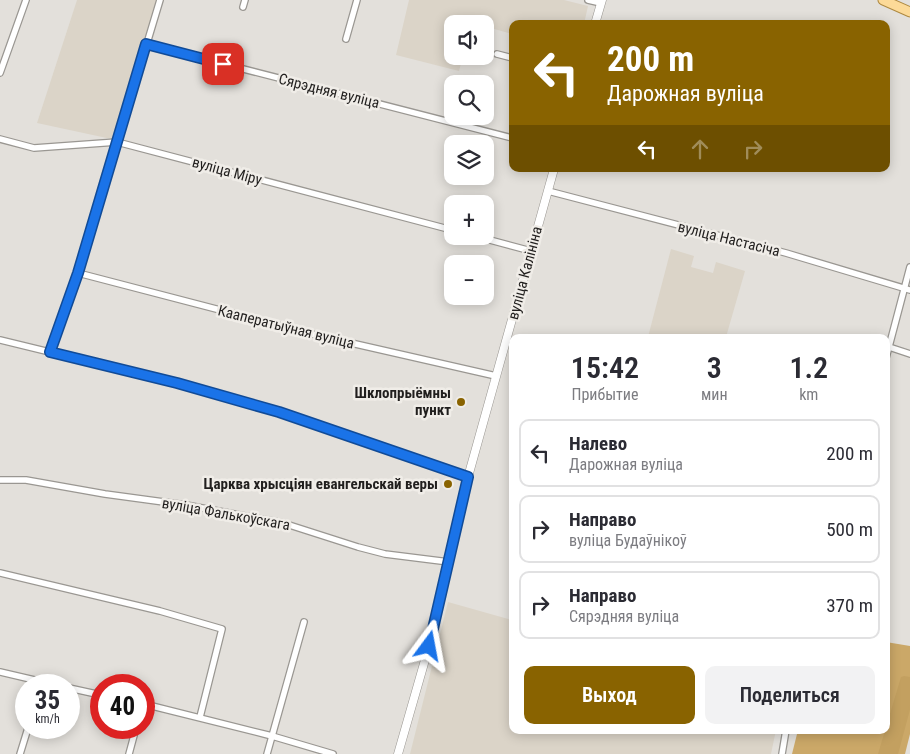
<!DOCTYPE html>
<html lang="ru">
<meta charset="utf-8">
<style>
body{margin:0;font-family:"Roboto Condensed",sans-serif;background:#f2f2f3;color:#2b2b33;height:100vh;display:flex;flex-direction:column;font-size:19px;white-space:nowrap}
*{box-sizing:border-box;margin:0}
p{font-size:16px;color:#7c7c81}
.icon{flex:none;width:28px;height:28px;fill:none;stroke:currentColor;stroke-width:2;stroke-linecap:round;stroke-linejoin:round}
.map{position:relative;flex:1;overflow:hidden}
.drawer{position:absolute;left:509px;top:334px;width:381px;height:400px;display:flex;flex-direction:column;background:#fff;border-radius:10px;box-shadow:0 2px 12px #0003}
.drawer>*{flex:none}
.top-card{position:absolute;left:509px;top:20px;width:381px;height:152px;border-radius:10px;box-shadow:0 2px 12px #0003;background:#896300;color:#fff;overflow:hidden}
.tools{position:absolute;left:444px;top:15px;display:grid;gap:10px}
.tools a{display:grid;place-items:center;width:50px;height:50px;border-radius:10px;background:#fff;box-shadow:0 2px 12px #0003;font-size:25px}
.speed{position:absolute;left:15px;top:674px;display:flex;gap:10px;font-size:25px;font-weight:700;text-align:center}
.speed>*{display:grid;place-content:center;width:65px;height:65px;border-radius:50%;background:#fff;box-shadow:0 2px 12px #0003;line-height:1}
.speed small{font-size:12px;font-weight:400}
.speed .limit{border:8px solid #d22;background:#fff;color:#111}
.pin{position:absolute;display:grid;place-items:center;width:42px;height:42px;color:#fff;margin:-21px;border-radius:10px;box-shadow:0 2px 8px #0006}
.me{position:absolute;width:55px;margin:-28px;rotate:13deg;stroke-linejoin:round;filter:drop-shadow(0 0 4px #0008)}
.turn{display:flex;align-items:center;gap:18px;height:105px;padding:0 15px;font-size:22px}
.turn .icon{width:65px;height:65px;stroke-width:2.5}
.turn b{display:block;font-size:35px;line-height:42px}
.lanes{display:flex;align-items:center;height:48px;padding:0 15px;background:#0003;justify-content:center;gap:25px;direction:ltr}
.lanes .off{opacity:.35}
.eta{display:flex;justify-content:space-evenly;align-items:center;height:85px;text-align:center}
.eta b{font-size:30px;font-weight:600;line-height:35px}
.cta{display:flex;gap:10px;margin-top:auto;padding:10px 15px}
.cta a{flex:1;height:58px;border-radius:10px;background:#896300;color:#fff;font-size:20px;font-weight:600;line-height:58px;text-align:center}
.cta a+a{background:#f2f2f3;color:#2b2b33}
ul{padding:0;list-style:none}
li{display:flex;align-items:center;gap:15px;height:68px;margin:0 10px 8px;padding:0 5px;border:2px solid #e1e1e2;border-radius:10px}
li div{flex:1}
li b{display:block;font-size:19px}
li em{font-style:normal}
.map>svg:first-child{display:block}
.built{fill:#dbd4c8}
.forest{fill:#cba868}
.water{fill:#c3a060}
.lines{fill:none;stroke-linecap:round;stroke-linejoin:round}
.stream{stroke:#c3a060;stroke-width:2}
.minor-casing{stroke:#9a9792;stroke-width:8}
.tertiary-casing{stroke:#9a9792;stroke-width:9}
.primary-casing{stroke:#ae8940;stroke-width:11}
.minor{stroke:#fff;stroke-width:5.5}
.tertiary{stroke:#fff;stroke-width:8}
.primary{stroke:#fcda98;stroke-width:9}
.route-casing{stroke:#114b97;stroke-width:12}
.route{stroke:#1a73e8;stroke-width:9}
.poi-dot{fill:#896300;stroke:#f0ede8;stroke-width:2}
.labels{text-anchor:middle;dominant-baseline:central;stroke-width:5;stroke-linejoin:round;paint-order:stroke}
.street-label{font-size:15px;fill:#211f1e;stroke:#f0ede8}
.poi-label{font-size:15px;font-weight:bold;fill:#211f1e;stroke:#f0ede8;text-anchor:end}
</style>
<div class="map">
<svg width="910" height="754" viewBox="0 0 910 754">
<rect width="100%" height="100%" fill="#e3e0db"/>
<g class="built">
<polygon points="77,0 158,0 116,140 37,123"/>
<polygon points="409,0 564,0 588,6 584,24 512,24 512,34 491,28 485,45 485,24 452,24 452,56 463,56 459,71 396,55"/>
<polygon points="671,249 694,256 691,267 713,273 716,262 745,271 726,337 648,337"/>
<polygon points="448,602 512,620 512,730 776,730 771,754 410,754"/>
</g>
<polygon class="forest" points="886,642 910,646 910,734 905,754 792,754 798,730 886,730"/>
<polygon class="water" points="904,676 910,677 910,706 897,754 878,754 901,677"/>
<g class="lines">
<polyline class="stream" points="897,754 910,706"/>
<defs>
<g id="minor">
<polyline points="588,0 601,3"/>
<polyline points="243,7 245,0"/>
<polyline points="346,39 357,0"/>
<polyline points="146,44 512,138"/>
<polyline points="497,54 512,58"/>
<polyline points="0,73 26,0"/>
<polyline points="0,139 34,148 117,142 452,230"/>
<polyline points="548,191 786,253 910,290"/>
<polyline points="475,236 531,251"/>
<polyline points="78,273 316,335 496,376"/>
<polyline points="0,340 177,383 279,412 468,477"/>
<polyline points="889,347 910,354"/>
<polyline points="50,352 78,273 160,0"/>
<polyline points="886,358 910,267"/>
<polyline points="0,480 26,480 105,494 186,505 283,523 358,547 385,554 449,562"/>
<polyline points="0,573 160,611 222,629 200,717"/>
<polyline points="0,672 56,685"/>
<polyline points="69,688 101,695"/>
<polyline points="144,704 272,736 333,754"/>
<polyline points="20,754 28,728"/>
<polyline points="129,754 136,728"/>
<polyline points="267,754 304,622"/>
<polyline points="782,754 786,730"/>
</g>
<g id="tertiary">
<polyline points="595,24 602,0"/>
<polyline points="398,754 429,646 468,477 554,169"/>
</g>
<polyline id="primary" points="883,0 910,12"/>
</defs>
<use href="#minor" class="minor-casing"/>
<use href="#tertiary" class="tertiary-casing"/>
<use href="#primary" class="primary-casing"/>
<use href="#minor" class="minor"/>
<use href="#tertiary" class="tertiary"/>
<use href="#primary" class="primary"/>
</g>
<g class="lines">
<defs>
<polyline id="route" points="223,64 146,44 78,273 50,352 177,383 279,412 468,477 429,646"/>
</defs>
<use href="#route" class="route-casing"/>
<use href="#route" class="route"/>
</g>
<g class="poi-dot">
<circle cx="461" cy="402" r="5"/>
<circle cx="448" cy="484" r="5"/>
</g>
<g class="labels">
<g class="street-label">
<text transform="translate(329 91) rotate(14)">Сярэдняя вуліца</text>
<text transform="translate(227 171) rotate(15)">вуліца Міру</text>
<text transform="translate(729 239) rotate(14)">вуліца Настасіча</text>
<text transform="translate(525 273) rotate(-75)">вуліца Калініна</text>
<text transform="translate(286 327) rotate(14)">Кааператыўная вуліца</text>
<text transform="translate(226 514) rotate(10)">вуліца Фалькоўскага</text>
</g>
<g class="poi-label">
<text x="451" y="393">Шклопрыёмны<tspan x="451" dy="17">пункт</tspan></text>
<text x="438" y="484">Царква хрысціян евангельскай веры</text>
</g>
</g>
</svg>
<div class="tools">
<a><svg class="icon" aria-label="sound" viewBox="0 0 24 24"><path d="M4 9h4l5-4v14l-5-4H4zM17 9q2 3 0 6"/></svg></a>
<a><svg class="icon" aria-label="search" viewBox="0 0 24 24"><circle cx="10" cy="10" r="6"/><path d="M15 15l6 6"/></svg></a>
<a><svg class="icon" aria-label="layers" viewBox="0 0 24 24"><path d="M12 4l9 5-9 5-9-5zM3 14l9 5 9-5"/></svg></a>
<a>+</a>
<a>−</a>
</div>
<div class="speed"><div>35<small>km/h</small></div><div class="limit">40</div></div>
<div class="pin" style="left:223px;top:64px;background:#d93025"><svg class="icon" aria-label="arrive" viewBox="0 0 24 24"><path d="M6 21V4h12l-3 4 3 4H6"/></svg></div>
<svg class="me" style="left:429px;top:646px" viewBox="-20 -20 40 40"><path d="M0-17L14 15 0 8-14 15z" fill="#1a73e8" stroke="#fff" stroke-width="4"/></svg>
<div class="top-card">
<div class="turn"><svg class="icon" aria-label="left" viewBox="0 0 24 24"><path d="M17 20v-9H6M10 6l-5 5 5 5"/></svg><div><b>200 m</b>Дарожная вуліца</div></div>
<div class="lanes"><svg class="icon" aria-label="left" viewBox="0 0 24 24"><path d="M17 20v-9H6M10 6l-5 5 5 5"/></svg><svg class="icon off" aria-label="ahead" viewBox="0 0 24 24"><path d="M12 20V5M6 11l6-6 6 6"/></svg><svg class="icon off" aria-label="right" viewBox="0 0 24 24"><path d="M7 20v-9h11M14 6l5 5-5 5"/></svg></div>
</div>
<section class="drawer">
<div class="eta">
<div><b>15:42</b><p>Прибытие</p></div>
<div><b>3</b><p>мин</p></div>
<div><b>1.2</b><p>km</p></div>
</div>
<ul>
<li><svg class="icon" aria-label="left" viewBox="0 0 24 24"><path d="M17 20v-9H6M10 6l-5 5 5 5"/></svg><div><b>Налево</b><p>Дарожная вуліца</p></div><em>200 m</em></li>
<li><svg class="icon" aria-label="right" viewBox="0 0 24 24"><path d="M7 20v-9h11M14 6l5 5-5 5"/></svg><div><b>Направо</b><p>вуліца Будаўнікоў</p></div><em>500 m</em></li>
<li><svg class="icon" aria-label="right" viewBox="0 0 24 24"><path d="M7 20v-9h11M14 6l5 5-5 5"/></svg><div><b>Направо</b><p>Сярэдняя вуліца</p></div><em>370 m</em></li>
</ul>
<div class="cta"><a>Выход</a><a>Поделиться</a></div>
</section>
</div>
